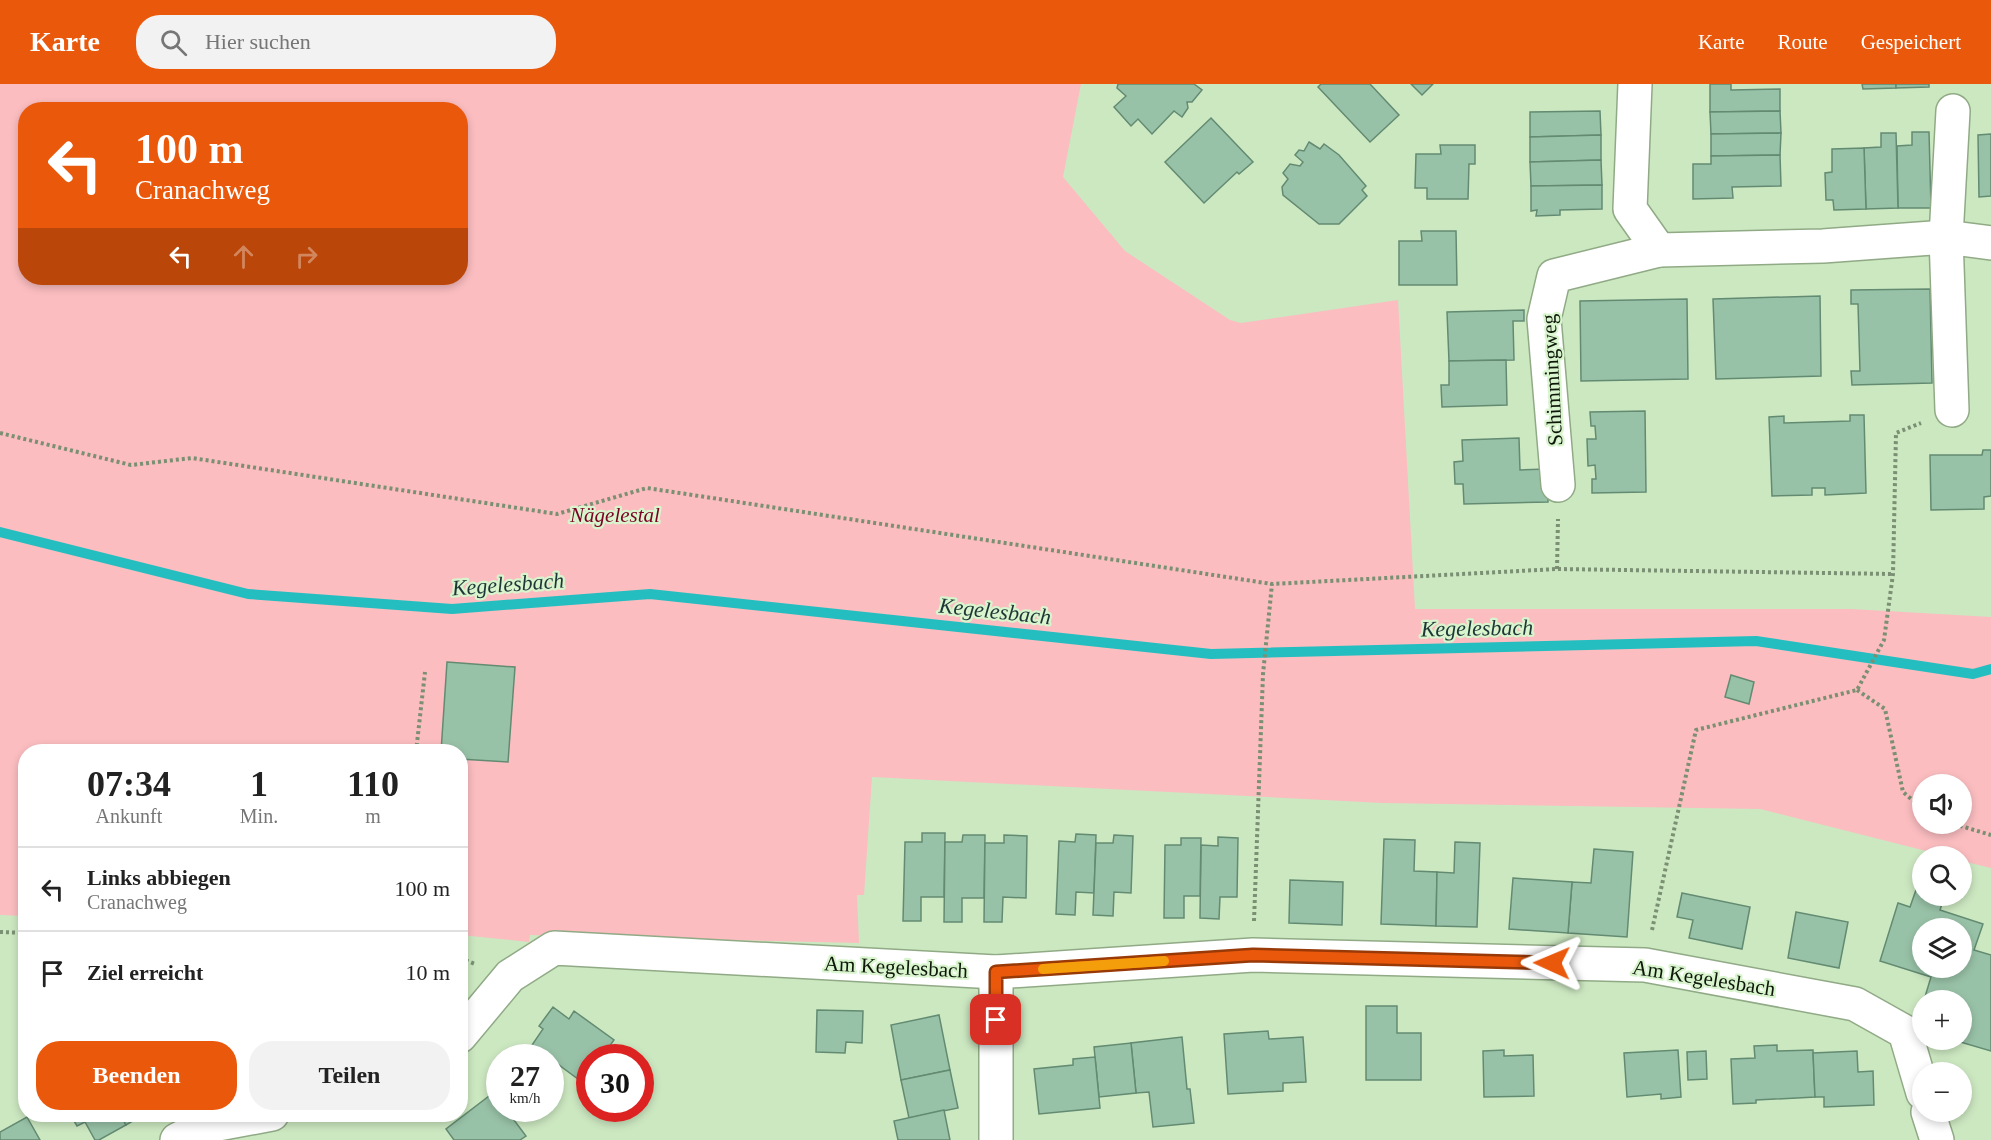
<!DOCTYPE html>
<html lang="de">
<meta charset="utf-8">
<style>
body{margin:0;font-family:"Times New Roman",serif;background:#f2f2f2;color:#222;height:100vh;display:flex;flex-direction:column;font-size:22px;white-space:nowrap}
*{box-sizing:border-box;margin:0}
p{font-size:20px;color:#767676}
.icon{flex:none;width:33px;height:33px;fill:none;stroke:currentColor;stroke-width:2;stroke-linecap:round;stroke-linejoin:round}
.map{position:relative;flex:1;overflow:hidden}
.drawer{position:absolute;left:18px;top:660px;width:450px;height:378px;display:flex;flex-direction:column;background:#fff;border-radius:24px;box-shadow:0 3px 9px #0003}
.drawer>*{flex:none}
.banner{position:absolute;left:18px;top:18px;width:450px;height:183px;border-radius:24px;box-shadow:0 3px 9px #0003;background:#ea580c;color:#fff;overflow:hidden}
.fabs{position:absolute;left:1912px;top:690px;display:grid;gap:12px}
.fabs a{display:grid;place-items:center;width:60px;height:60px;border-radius:50%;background:#fff;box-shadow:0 3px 9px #0003;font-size:30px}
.speed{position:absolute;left:486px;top:960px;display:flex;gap:12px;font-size:30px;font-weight:700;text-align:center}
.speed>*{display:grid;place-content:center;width:78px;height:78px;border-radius:50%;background:#fff;box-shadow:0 3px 9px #0003;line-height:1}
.speed small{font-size:15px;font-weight:400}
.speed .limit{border:9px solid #d22;background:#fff;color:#111}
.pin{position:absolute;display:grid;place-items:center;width:51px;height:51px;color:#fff;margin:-26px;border-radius:12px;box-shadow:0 3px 9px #0006}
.me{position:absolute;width:66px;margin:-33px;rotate:271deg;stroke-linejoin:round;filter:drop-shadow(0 0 4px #0008)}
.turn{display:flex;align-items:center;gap:21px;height:126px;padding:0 18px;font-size:27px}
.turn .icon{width:78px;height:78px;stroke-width:2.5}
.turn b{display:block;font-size:42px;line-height:51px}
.lanes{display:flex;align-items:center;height:57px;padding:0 18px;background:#0003;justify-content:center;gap:30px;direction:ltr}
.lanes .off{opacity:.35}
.eta{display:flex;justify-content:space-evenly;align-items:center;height:102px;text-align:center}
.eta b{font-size:36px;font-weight:800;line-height:42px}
.cta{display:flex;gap:12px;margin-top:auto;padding:12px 18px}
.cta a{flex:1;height:69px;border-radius:24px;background:#ea580c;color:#fff;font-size:24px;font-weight:800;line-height:69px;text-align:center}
.cta a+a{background:#f2f2f2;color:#222}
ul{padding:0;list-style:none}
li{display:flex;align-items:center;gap:18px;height:84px;padding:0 18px;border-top:2px solid #e0e0e0}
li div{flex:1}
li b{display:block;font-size:22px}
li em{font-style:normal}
header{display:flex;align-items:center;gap:36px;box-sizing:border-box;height:84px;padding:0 30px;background:#ea580c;color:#fff}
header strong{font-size:28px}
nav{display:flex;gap:33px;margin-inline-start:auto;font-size:21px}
.search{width:420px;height:54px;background:#f2f2f2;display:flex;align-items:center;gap:15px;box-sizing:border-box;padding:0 21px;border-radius:24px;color:#767676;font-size:22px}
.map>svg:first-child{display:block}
.green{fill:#fbbdc0;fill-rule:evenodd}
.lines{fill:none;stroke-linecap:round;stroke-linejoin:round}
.stream{stroke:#25bec0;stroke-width:10}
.building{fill:#98c2a7;stroke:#638b72;stroke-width:1.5;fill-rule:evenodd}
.street-casing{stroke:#90aa85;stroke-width:36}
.path{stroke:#7b8f73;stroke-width:4;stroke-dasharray:3 3;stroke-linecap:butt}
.street{stroke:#fff;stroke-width:33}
.route-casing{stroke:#983908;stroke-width:15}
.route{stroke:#ea580c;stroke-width:10}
.slow{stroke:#f59e0b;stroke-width:10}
.labels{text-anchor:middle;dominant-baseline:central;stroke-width:4.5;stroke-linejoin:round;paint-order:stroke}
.street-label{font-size:21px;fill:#0e170a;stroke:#d9f5ce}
.park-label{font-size:21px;font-style:italic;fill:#7c0224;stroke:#d9f5ce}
.water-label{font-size:22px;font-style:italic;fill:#1e3636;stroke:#d9f5ce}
</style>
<header>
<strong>Karte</strong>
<div class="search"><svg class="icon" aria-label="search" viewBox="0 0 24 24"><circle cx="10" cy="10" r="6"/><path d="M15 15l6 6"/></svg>Hier suchen</div>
<nav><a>Karte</a><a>Route</a><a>Gespeichert</a></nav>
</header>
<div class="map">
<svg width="1991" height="1056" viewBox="0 0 1991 1056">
<rect width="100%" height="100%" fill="#cce8c1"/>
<path class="green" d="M 0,0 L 1081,0 L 1063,93 L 1125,167 L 1230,236 L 1241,239 L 1398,216 L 1415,525 L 1851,525 L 1991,533 L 1991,784 L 1962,777 L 1962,772 L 1946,772 L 1760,725 L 1383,719 L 872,693 L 864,811 L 857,811 L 859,859 L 530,851 L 529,858 L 461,851 L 460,668 L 26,668 L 25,832 L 0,831 ZM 26,26 L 460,26 L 460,194 L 26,194 ZM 1923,700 L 1962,700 L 1962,740 L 1923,740 Z"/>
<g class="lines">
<polyline class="stream" points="0,448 248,510 452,525 650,510 1211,570 1756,557 1973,590 1991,585"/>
</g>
<g class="building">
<polygon points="1118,0 1194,0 1202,6 1192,18 1187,18 1188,24 1182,33 1174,27 1152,50 1138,35 1131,42 1114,23 1126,12 1117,4"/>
<polygon points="1321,0 1370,0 1399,31 1370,58 1318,3"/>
<polygon points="1411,0 1433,0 1422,11"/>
<polygon points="1710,0 1731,0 1731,6 1780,5 1780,27 1710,28"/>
<polygon points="1862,0 1896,0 1896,4 1863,5"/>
<polygon points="1896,0 1929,0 1929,3 1896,4"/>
<polygon points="1600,27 1601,51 1530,53 1530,28"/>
<polygon points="1780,27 1781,49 1711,50 1710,28"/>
<polygon points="1211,34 1253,78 1239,90 1237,88 1204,119 1165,78"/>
<polygon points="1912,48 1929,48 1931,124 1898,124 1897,62 1912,61"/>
<polygon points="1781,49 1780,71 1711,72 1711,50"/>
<polygon points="1881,49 1896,49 1898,124 1866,125 1864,64 1881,63"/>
<polygon points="1991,50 1991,112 1979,113 1978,51"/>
<polygon points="1601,51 1601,76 1530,78 1530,53"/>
<polygon points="1309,58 1320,65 1324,60 1339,71 1366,102 1362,106 1367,112 1339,140 1319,140 1283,111 1282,103 1288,95 1283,89 1290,80 1300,82 1303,78 1295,71 1299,66 1304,67"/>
<polygon points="1440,61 1475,61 1475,80 1469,80 1468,115 1427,115 1427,104 1415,104 1416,70 1441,70"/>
<polygon points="1864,64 1866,125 1834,126 1833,116 1826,116 1825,89 1832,88 1832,65"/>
<polygon points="1780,71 1781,102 1732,103 1733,114 1693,115 1693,80 1711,80 1711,72"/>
<polygon points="1601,76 1602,101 1531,102 1530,78"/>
<polygon points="1602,101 1602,125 1560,126 1560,131 1536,132 1537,126 1531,127 1531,102"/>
<polygon points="1421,147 1456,147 1457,201 1399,201 1399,157 1422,157"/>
<polygon points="1930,205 1932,299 1852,301 1851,287 1860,287 1858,220 1851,220 1851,206"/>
<polygon points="1820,212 1821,292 1716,295 1713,215"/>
<polygon points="1687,215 1688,295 1581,297 1580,217"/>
<polygon points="1524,226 1524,237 1513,237 1514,276 1449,277 1447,228"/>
<polygon points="1506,276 1507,321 1442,323 1441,301 1449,301 1449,277"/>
<polygon points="1645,327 1646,408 1592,409 1592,395 1596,395 1595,381 1588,382 1587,355 1596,355 1595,342 1591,342 1590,328"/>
<polygon points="1850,331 1864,331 1866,409 1825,411 1825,404 1812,404 1812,411 1772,412 1769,333 1784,332 1784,339 1850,337"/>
<polygon points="1519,354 1520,386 1547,385 1548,418 1464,420 1463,400 1455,400 1454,378 1463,377 1462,356"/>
<polygon points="1983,366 1991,366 1991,412 1984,413 1984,425 1931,426 1930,371 1982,371"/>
<polygon points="447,578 515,583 508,678 460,675 460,668 441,668"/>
<polygon points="1731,591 1754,598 1749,620 1725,613"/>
<polygon points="922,749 945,749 944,813 921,813 921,837 903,837 905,758 922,758"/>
<polygon points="1076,750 1096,751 1094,809 1076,808 1075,831 1056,830 1059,757 1075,758"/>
<polygon points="963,751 985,751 984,814 962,814 962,838 944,838 945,758 962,758"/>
<polygon points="1004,751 1027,752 1026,814 1003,813 1002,838 984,838 985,759 1004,759"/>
<polygon points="1114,751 1133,752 1131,809 1114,808 1113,832 1093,831 1096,759 1113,759"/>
<polygon points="1218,753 1238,754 1237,813 1220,813 1219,835 1200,834 1201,761 1218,762"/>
<polygon points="1181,754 1201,754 1200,812 1184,812 1184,834 1164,834 1165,761 1181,761"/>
<polygon points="1384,755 1415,756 1414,787 1437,788 1436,842 1381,840"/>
<polygon points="1455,758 1480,759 1477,843 1436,842 1437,788 1454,789"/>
<polygon points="1594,765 1633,768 1627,853 1568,849 1572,798 1591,799"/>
<polygon points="1513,794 1572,798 1568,849 1509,845"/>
<polygon points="1290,796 1343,798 1342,841 1289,839"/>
<path d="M 1916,806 L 1923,808 L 1923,812 L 1934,812 L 1944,814 L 1940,826 L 1983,840 L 1974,866 L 1991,871 L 1991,967 L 1957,957 L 1962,956 L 1962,940 L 1965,931 L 1962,930 L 1962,916 L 1924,916 L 1931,893 L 1880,877 L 1898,819 L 1910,823 ZM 1923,844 L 1962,844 L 1962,884 L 1923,884 Z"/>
<polygon points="1682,809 1750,823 1742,865 1689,854 1693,836 1677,833"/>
<polygon points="1796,828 1848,838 1839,884 1788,874"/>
<polygon points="1366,922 1397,922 1397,949 1421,949 1421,996 1366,996"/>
<polygon points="553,923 569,935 574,927 614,956 601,974 590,974 590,989 582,998 532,961 543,945 539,942"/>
<polygon points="817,926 863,927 862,959 846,958 845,969 816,968"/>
<polygon points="939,931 950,986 901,996 891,941"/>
<polygon points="1268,947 1269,955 1303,953 1306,998 1283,999 1283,1007 1228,1010 1224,950"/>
<polygon points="1182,953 1187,1005 1190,1005 1194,1039 1153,1043 1149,1008 1136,1009 1131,959"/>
<polygon points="1131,959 1136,1009 1099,1013 1094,963"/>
<polygon points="1777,961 1777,967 1813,966 1815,1013 1756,1016 1756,1019 1733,1020 1731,975 1755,974 1754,962"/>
<polygon points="1504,966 1504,972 1533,971 1534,1012 1484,1013 1483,967"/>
<polygon points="1678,966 1681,1013 1661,1015 1661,1010 1627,1013 1624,969"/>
<polygon points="1706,967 1707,995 1688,996 1687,968"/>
<polygon points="1857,967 1858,988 1873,987 1874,1021 1824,1023 1824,1013 1815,1013 1813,969"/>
<polygon points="1095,973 1100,1024 1039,1030 1034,985 1073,981 1073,975"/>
<polygon points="950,986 958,1024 909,1034 901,996"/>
<polygon points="493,1009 500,1017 500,1024 505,1024 526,1052 520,1056 454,1056 446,1045"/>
<polygon points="944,1026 950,1056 898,1056 894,1037"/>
<polygon points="70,1030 120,1030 126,1041 99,1056 95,1056 85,1038 77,1042"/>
<polygon points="120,1030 145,1030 126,1041"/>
<polygon points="27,1033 40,1056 0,1056 0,1048"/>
</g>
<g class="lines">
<defs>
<g id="street">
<polyline points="1635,0 1630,125 1659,166 1823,162 1946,153 1991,159"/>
<polyline points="1952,326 1946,153 1953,27"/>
<polyline points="1558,401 1544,235 1554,192 1659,166"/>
<polyline points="996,888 996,1056"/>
<polyline points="460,952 510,892 554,864 996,888 1253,871 1645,881 1855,920 1905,948 1923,1009"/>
<polyline points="1928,1028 1937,1056"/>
<polyline points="177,1056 202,1043 272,1030"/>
</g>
</defs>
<use href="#street" class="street-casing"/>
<g class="path">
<polyline points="0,349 131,381 192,374 557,430 647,404 1272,500"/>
<polyline points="1557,485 1558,435"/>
<polyline points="1857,606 1885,625 1903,708 1923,725"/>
<polyline points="416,668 425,588"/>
<polyline points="1954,740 1991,751"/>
<polyline points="1254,837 1263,590 1272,500 1557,485 1893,490"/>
<polyline points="1652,846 1696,646 1857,606 1884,556 1893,490 1896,349 1921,339"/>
<polyline points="0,848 26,849"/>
<polyline points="460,874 475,880"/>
</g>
<use href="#street" class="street"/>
</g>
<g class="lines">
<defs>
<polyline id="route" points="996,936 996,888 1253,871 1552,879"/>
</defs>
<use href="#route" class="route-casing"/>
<use href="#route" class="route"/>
<polyline class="slow" points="1043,885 1164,877"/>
</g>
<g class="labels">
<g class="street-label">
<text transform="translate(1552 296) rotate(-93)">Schimmingweg</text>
<text transform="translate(896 883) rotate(3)">Am Kegelesbach</text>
<text transform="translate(1704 894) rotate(9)">Am Kegelesbach</text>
</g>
<g class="park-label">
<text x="615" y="431">Nägelestal</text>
</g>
<g class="water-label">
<text transform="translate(508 500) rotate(-4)">Kegelesbach</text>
<text transform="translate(995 527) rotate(6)">Kegelesbach</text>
<text transform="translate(1477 544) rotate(-1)">Kegelesbach</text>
</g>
</g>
</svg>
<div class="fabs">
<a><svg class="icon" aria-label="sound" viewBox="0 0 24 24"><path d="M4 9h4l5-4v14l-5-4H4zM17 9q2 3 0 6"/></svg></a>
<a><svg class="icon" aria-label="search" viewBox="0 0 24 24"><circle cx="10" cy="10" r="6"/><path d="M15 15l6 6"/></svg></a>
<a><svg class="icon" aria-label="layers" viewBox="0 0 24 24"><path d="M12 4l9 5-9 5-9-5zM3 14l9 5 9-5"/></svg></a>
<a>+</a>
<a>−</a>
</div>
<div class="speed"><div>27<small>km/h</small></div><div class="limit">30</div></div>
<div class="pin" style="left:996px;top:936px;background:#d93025"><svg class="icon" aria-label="arrive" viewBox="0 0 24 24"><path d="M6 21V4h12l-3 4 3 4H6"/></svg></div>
<svg class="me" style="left:1552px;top:879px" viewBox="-20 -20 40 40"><path d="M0-17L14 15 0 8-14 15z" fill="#ea580c" stroke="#fff" stroke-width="4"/></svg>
<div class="banner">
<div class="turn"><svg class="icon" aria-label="left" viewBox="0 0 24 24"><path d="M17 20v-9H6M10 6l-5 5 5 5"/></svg><div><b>100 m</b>Cranachweg</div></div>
<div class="lanes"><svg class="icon" aria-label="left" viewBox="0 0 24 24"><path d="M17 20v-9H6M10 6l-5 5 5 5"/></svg><svg class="icon off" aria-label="ahead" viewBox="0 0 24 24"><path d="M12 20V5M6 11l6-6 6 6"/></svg><svg class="icon off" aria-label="right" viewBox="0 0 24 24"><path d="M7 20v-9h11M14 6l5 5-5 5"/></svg></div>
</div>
<section class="drawer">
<div class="eta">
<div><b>07:34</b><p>Ankunft</p></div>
<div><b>1</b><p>Min.</p></div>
<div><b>110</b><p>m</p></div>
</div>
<ul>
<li><svg class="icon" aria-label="left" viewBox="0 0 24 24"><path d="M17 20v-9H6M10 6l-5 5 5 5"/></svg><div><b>Links abbiegen</b><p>Cranachweg</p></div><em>100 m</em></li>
<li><svg class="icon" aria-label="arrive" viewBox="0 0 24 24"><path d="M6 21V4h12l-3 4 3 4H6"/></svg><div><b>Ziel erreicht</b></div><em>10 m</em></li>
</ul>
<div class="cta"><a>Beenden</a><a>Teilen</a></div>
</section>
</div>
